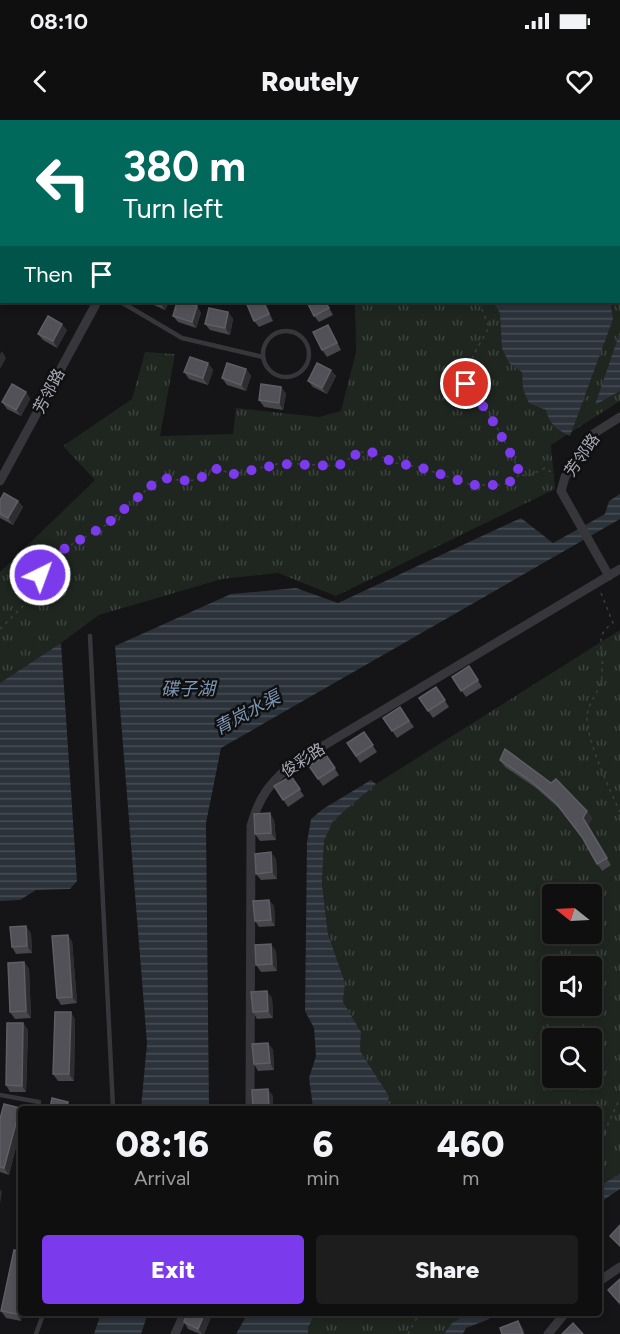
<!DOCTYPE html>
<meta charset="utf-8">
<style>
body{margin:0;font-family:Figtree,"Noto Sans SC",sans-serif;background:#1e1d1e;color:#f1f3f6;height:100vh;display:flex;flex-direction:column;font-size:22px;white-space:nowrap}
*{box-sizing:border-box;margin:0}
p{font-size:20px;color:#9c9c9f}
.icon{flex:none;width:33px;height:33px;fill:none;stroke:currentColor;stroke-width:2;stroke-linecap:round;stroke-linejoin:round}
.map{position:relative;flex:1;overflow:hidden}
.sheet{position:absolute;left:18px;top:986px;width:584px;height:210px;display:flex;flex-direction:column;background:#100f10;border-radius:6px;box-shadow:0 3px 9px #0003,0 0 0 2px #302f30}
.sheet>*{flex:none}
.guide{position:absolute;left:0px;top:0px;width:621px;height:183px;box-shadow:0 3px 9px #0003,0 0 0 2px #302f30;background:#00695c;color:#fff;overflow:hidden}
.needle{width:39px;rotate:288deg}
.controls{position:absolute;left:542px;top:764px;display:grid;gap:12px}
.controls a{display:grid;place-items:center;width:60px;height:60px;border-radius:6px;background:#100f10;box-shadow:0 3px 9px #0003,0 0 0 2px #302f30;font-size:30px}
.pin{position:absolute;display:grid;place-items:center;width:51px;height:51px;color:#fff;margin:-26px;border:3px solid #fff;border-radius:50%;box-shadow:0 2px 6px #0007}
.me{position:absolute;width:66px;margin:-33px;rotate:42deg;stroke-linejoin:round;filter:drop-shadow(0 0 4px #0008)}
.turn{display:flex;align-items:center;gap:21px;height:126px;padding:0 24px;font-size:27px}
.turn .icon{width:78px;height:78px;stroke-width:2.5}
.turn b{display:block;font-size:42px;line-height:51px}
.then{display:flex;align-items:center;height:57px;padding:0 24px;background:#0003;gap:12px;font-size:22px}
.eta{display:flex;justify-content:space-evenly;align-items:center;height:102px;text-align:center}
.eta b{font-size:36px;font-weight:800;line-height:42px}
.button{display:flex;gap:12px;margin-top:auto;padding:12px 24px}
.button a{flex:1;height:69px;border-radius:6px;background:#7c3aed;color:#fff;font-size:24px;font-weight:800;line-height:69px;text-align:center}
.button a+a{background:#1e1d1e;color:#f1f3f6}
.status{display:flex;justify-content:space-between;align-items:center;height:42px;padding:0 30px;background:#100f10;direction:ltr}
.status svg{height:16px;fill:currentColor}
header{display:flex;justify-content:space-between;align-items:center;height:78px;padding:0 24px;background:#100f10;font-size:27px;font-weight:800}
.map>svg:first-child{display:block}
.grass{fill:url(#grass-tufts);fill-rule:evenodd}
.water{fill:url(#water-rules)}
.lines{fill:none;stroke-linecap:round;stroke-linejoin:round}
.path{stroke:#3c3d42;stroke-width:1.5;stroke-dasharray:3 4.5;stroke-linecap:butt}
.lane{stroke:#36363b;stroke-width:4.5}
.street{stroke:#36363b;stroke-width:9}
.wall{fill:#46464b}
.shaded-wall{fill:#2e2e31}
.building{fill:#515157;stroke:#5e5f66;stroke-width:1.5}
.route{stroke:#7c3aed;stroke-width:10;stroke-dasharray:0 18}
.labels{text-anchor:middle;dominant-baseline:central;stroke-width:5;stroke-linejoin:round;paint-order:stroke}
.street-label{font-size:16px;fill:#a6aab7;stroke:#101011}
.water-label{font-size:18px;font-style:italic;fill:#7d95b2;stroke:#101011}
</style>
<div class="status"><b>08:10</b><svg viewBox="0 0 49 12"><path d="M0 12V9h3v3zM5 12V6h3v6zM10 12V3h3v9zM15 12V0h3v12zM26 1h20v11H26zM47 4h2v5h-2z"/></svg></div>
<header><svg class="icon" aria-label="back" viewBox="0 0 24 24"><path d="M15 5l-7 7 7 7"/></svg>Routely<svg class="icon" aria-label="heart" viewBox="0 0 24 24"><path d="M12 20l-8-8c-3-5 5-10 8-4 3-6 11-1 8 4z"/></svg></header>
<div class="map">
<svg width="620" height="1214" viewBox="0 0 620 1214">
<defs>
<pattern id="grass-tufts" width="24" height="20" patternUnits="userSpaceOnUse" patternTransform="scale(1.5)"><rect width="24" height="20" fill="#1f2620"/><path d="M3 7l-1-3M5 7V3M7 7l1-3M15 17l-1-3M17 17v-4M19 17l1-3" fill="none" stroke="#3d433e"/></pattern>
<pattern id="water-rules" width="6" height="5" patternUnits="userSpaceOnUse" patternTransform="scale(1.5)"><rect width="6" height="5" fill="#2b323a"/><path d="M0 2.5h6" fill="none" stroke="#474d54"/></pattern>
</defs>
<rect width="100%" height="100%" fill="#151416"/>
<g class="grass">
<polygon points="65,0 229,0 226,2"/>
<polygon points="419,0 620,0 620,281 551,325 555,369 336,476 278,453 222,459 99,495 61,523 0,563 0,452 95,360 63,326 132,279 145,232 175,234 160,316 233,314 236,288 319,297 341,291 356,232 355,182 620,182 620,2 418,1"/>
<path d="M 620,510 L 620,1054 L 599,1066 L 598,988 L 387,988 L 389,976 L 360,931 L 361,912 L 343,882 L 345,863 L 328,814 L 322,764 L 324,721 L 333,701 L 376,664 ZM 552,774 L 591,774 L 591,813 L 552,813 ZM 552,846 L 591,846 L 591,885 L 552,885 ZM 552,918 L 591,918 L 591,957 L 552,957 Z"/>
<polygon points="316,1193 481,1193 451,1204 444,1214 308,1214 308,1209"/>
</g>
<g class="water">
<path d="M 493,182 L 610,182 L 613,199 L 570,316 C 556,309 550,305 546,290 L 529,283 L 523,269 L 522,252 L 509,243 L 502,228 L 500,193 Z"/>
<polygon points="620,212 620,271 595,285"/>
<polygon points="620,374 620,399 221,628 206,703 209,988 141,988 147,923 115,526 231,474 296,468 338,483 521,398 553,423 605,394 609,381"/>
<polygon points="61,523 77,761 70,769 36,770 20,780 0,781 0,563"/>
<polygon points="371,660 376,664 333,701 324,721 322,764 328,814 345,863 343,882 361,912 360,931 389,976 387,988 313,988 309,958 316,936 314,908 305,891 307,722 311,699 323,689"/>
<polygon points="620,1054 620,1069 599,1083 599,1066"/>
<polygon points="101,1193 101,1192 148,1193 141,1214 94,1214"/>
<polygon points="248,1193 248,1192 316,1193 308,1208 308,1214 236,1214"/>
<polygon points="481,1193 499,1193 487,1200 466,1208 463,1214 444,1214 451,1204 465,1195"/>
</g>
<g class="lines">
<g class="path">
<polyline points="121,2 121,0"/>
<path d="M 479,182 L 489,207 C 481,223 464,246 467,264 C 468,274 478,279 483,286 C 498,307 509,329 520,353"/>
<path d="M 601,473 L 613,503 C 592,517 605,529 602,548 C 602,553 602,558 601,562 C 597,574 588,584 587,596 C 586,620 610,670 620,692"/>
<path d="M 0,509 L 34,475 L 40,455 L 64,429 L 106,405 L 160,358 C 182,359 196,367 213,348 L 234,354 L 281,343 L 338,346 L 358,333 L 369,331 L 395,343 L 419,347 L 472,365 L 503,365 L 516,359 L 520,353 L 526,357 L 545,348 L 555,355"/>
<polyline points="598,1026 620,978"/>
<polyline points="408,1214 420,1192"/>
</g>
<g class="lane">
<polyline points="30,2 30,0"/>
<polyline points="0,18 2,18"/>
<polyline points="0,149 2,149"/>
<polyline points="121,182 182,218 263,237"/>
<circle cx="286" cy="234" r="23"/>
<polyline points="90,516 113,988"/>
<polyline points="0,975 39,982"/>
<polyline points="36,1214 44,1192"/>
</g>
<g class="street">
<polyline points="282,2 289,0"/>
<polyline points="0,361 97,182"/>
<polyline points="609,456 561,371 565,357 593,314 620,297"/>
<path d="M 250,988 L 251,706 C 259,677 269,664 291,645 L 620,449"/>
<polyline points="598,1162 620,1147"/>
<polyline points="175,1214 185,1192"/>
<polyline points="548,1214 566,1192"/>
</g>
</g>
<g class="wall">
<polygon points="0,161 2,161 2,182 15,182 14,185 0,183"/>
<polygon points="147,182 169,182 165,190"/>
<polygon points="248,182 265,182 273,201 259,207 254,201"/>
<polygon points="307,182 326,182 333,195 319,202 314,196"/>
<polygon points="197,186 201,193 196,208 178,202 173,196"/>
<polygon points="228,192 233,199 230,215 210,210 205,204"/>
<polygon points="328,205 332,212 341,230 327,237 322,230"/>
<polygon points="67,210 57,228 43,220 38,214"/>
<polygon points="208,243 213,250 208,265 189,259 184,252"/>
<polygon points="246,249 251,256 246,271 227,265 222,258"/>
<polygon points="331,250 336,256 327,274 313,267 308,261"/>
<polygon points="281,267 286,274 283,290 264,287 259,280"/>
<polygon points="26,272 30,279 21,296 7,289 2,282"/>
<polygon points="0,380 18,381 23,387 13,405 0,398"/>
<polygon points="469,546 482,567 466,577 452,557"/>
<polygon points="436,567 449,587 433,598 419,578"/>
<polygon points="400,587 414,607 397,618 383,598"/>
<polygon points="364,612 377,632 360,643 347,623"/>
<polygon points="326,635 339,655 323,666 309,646"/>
<polygon points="500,640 587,691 592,698 588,705 611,745 602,751 583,719 561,690 536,668 505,647"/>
<polygon points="291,656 304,676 288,687 274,666"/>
<polygon points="274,700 276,720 260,721 255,714"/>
<polygon points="276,739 277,759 261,760 256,754"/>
<polygon points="269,780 274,786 275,806 259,807 255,801"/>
<polygon points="31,813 32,833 16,834 12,827"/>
<polygon points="72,821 77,883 61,885 57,878"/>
<polygon points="276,831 277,851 261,852 256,845"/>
<polygon points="24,842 29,849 31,898 15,899 10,892"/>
<polygon points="272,878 273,898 257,899 253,892"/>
<polygon points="75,899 74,961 58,961 53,954"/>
<polygon points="23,903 28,910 26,972 10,972 6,965"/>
<polygon points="268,923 273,930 274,950 258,951 254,944"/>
<polygon points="21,990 21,1007 9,1055 0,1052 0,999"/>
<polygon points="21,1131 21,1201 6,1198 1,1191"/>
<polygon points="620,1159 620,1185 613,1177 608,1170"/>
<polygon points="211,1197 204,1214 200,1214 188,1209 184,1202"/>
</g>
<g class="shaded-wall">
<polygon points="162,182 169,182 165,190 161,184"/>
<polygon points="263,182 265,182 273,201 269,194"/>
<polygon points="197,186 201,193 196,208 192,202"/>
<polygon points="228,192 233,199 230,215 225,208"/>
<polygon points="62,204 67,210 57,228 53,221"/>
<polygon points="2,231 6,238 0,249 0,234"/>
<polygon points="208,243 213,250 208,265 203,258"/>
<polygon points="246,249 251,256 246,271 241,265"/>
<polygon points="331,250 336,256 327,274 322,268"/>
<polygon points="281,267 286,274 283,290 279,283"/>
<polygon points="26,272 30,279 21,296 16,290"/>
<polygon points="18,381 23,387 13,405 8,398"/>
<polygon points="587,691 592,698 588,705 611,745 583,698"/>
<polygon points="270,693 274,700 276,720 271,713"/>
<polygon points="271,732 276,739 277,759 272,752"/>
<polygon points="269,780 274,786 275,806 271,800"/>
<polygon points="26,806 31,813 32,833 27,826"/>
<polygon points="68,815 72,821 77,883 72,877"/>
<polygon points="271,824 276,831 277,851 272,844"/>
<polygon points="24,842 29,849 31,898 26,891"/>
<polygon points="267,871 272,878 273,898 268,891"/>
<polygon points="71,892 75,899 74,961 69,954"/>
<polygon points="23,903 28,910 26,972 22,966"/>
<polygon points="268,923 273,930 274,950 270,943"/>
<polygon points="268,969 273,976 273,988 269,988"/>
<polygon points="68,982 72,988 66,988"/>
<polygon points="20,988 21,990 21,1007 9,1055 4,1048"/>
<polygon points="0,1069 2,1072 0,1084"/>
<polygon points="21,1174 21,1192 23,1192 21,1201 17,1194"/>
<polygon points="205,1192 208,1192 211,1197 204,1214 202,1214 198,1209"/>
<polygon points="518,1201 523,1208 525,1214 523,1214"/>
</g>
<g class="building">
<rect x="0" y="161" width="2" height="16"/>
<polygon points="177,182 182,182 197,186 192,202 173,196"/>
<polygon points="246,182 263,182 269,194 254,201"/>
<polygon points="307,182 325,182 329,188 314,196"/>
<polygon points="209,188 228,192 225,208 205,204"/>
<polygon points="48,196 62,204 53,221 38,214"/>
<polygon points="328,205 337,223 322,230 313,212"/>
<polygon points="190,237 208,243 203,258 184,252"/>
<polygon points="227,243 246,249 241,265 222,258"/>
<polygon points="317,243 331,250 322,268 308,261"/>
<polygon points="12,264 26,272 16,290 2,282"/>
<polygon points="261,264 281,267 279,283 259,280"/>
<polygon points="4,373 18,381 8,398 0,394 0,380"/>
<polygon points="469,546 478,560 461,571 452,557"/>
<polygon points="436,567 445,580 428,591 419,578"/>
<polygon points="400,587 409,601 392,611 383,598"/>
<polygon points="364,612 373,625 356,636 347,623"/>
<polygon points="505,629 551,663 556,659 587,691 583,698 607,738 597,744 582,717 556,683 532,662 500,640"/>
<polygon points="326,635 335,648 318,659 309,646"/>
<polygon points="291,656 300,669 283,680 274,666"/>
<polygon points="270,693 271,713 255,714 254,694"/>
<polygon points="271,732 272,752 256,754 255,734"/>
<polygon points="269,780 271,800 255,801 253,781"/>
<polygon points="26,806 27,826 12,827 10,807"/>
<polygon points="68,815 72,877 57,878 52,816"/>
<polygon points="271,824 272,844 256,845 255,825"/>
<polygon points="24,842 26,891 10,892 8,843"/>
<polygon points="267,871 268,891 253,892 251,872"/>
<polygon points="55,892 71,892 69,954 53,954"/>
<polygon points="7,903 23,903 22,966 6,965"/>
<polygon points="268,923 270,943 254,944 252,924"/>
<polygon points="268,969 269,988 253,988 252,970"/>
<polygon points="52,978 68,982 66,988 50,988"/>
<polygon points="4,984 20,988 4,1048 0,1047 0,999"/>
<polygon points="620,1105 620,1126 610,1116"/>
<polygon points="14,1130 21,1131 21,1174 17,1194 1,1191"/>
<polygon points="620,1159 620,1181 619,1182 608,1170"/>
<polygon points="188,1192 205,1192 198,1209 184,1202"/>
<polygon points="518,1201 523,1214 502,1214 500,1208"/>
<polygon points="573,1203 583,1214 562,1214"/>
</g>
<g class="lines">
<path class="route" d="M 40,455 L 64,429 L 106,405 L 160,358 C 182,359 196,367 213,348 L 234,354 L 281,344 L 338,346 L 358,333 L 369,331 L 395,343 L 419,347 L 472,365 L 502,365 L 516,359 L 520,353 C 509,330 498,308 483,286 C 477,278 471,274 466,264"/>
</g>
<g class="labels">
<g class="street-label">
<text transform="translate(49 271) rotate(-62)">芳邻路</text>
<text transform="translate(582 335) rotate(-55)">芳邻路</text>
<text transform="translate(303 640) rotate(-33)">俊彩路</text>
</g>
<g class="water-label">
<text x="188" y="569">碟子湖</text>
<text transform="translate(247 593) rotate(-28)">青岚水渠</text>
</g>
</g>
</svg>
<div class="controls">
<a><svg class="needle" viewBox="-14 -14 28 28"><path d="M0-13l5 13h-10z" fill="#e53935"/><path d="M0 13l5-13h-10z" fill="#9c9c9f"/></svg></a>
<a><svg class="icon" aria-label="sound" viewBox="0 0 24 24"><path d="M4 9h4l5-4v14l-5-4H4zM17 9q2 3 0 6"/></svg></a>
<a><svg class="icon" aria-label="search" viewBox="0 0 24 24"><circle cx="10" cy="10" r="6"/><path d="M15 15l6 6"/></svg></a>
</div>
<div class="pin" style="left:466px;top:264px;background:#d93025"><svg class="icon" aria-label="arrive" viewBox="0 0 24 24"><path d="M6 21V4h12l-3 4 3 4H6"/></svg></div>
<svg class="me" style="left:40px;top:455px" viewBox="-20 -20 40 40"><circle r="17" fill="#7c3aed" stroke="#fff" stroke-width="3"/><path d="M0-11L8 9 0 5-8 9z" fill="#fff"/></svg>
<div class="guide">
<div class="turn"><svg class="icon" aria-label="left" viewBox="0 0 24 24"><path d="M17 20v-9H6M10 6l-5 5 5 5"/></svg><div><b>380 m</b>Turn left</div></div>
<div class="then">Then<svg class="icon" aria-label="arrive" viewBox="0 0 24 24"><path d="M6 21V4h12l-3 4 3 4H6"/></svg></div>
</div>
<section class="sheet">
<div class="eta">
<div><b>08:16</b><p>Arrival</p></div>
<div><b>6</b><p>min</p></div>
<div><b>460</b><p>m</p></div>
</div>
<div class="button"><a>Exit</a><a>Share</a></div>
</section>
</div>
